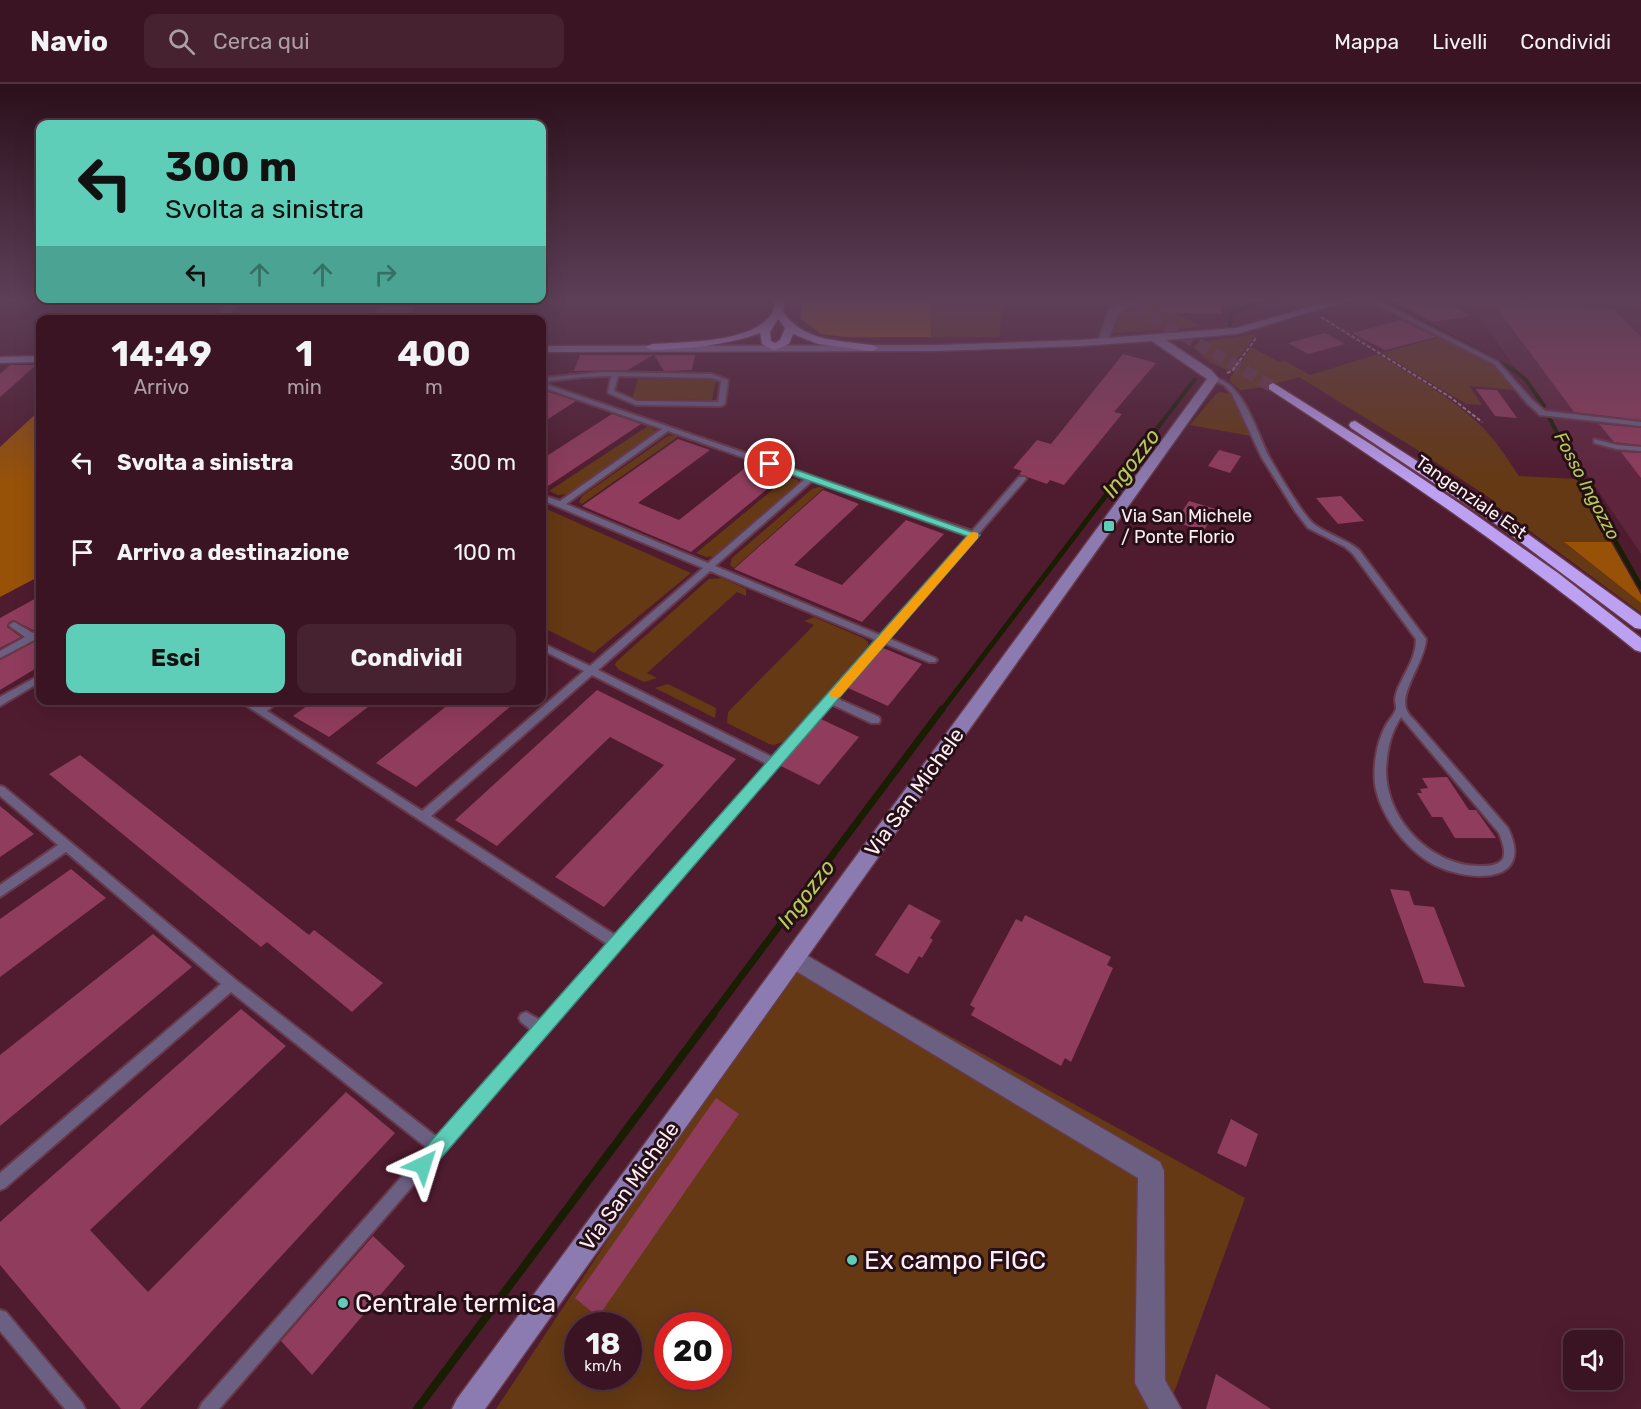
<!DOCTYPE html>
<html lang="it">
<style>
body{margin:0;font-family:Rubik,sans-serif;background:#462130;color:#f1f3f6;height:100vh;display:flex;flex-direction:column;font-size:22px;white-space:nowrap}
*{box-sizing:border-box;margin:0}
p{font-size:20px;color:#ac9ea6}
.icon{flex:none;width:33px;height:33px;fill:none;stroke:currentColor;stroke-width:2;stroke-linecap:round;stroke-linejoin:round}
.map{position:relative;flex:1;overflow:hidden}
.drawer{position:absolute;left:36px;top:231px;width:510px;height:390px;display:flex;flex-direction:column;background:#3b1423;border-radius:12px;box-shadow:0 6px 24px #0002,0 0 0 2px #543341}
.drawer>*{flex:none}
.guide{position:absolute;left:36px;top:36px;width:510px;height:183px;border-radius:12px;box-shadow:0 6px 24px #0002,0 0 0 2px #543341;background:#5eceb8;color:#111;overflow:hidden}
.controls{position:absolute;left:1563px;top:1246px;display:grid;gap:12px}
.controls a{display:grid;place-items:center;width:60px;height:60px;border-radius:12px;background:#3b1423;box-shadow:0 6px 24px #0002,0 0 0 2px #543341;font-size:30px}
.speed{position:absolute;left:564px;top:1228px;display:flex;gap:12px;font-size:30px;font-weight:700;text-align:center}
.speed>*{display:grid;place-content:center;width:78px;height:78px;border-radius:50%;background:#3b1423;box-shadow:0 6px 24px #0002,0 0 0 2px #543341;line-height:1}
.speed small{font-size:15px;font-weight:400}
.speed .limit{border:9px solid #d22;background:#fff;color:#111}
.pin{position:absolute;display:grid;place-items:center;width:51px;height:51px;color:#fff;margin:-26px;border:3px solid #fff;border-radius:50%;box-shadow:0 2px 6px #0007}
.me{position:absolute;width:66px;margin:-33px;rotate:41deg;stroke-linejoin:round;filter:drop-shadow(0 0 4px #0008)}
.turn{display:flex;align-items:center;gap:21px;height:126px;padding:0 30px;font-size:27px}
.turn .icon{width:78px;height:78px;stroke-width:2.5}
.turn b{display:block;font-size:42px;line-height:51px}
.lanes{display:flex;align-items:center;height:57px;padding:0 30px;background:#0003;justify-content:center;gap:30px;direction:ltr}
.lanes .off{opacity:.35}
.eta{display:flex;justify-content:space-evenly;align-items:center;height:102px;text-align:center}
.eta b{font-size:36px;font-weight:700;line-height:42px}
.primary-button{display:flex;gap:12px;margin-top:auto;padding:12px 30px}
.primary-button a{flex:1;height:69px;border-radius:12px;background:#5eceb8;color:#111;font-size:24px;font-weight:700;line-height:69px;text-align:center}
.primary-button a+a{background:#462130;color:#f1f3f6}
ul{padding:0;list-style:none}
li{display:flex;align-items:center;gap:18px;height:90px;padding:0 30px}
li div{flex:1}
li b{display:block;font-size:22px}
li em{font-style:normal}
header{display:flex;align-items:center;gap:36px;box-sizing:border-box;height:84px;padding:0 30px;background:#3b1423;border-bottom:2px solid #543341}
header strong{font-size:28px}
nav{display:flex;gap:33px;margin-inline-start:auto;font-size:21px}
.search{width:420px;height:54px;background:#462130;display:flex;align-items:center;gap:15px;box-sizing:border-box;padding:0 21px;border-radius:12px;color:#ac9ea6;font-size:22px}
.map>svg:first-child{display:block}
.built{fill:#5f253d}
.green{fill:#643913;fill-rule:evenodd}
.forest{fill:#975208}
.lines{fill:none;stroke-linecap:round;stroke-linejoin:round}
.stream-far3{stroke:#191e02;stroke-width:4}
.stream-far2{stroke:#191e02;stroke-width:5}
.stream-far1{stroke:#191e02;stroke-width:7}
.stream{stroke:#191e02;stroke-width:8}
.building{fill:#903c5c}
.highway-tunnel{stroke:#693b4c;stroke-width:12;stroke-dasharray:12 6;stroke-linecap:butt}
.lane-casing{stroke:#67394a;stroke-width:4}
.street-casing{stroke:#67394a;stroke-width:3}
.secondary-casing{stroke:#67394a;stroke-width:3}
.highway-casing{stroke:#67394a;stroke-width:3}
.path{stroke:#a98894;stroke-width:2;stroke-dasharray:4 2;stroke-linecap:butt}
.lane{fill:#6b6082;fill-rule:evenodd}
.street{fill:#6b6082;fill-rule:evenodd}
.secondary{fill:#8c7bb0;fill-rule:evenodd}
.highway{fill:#bca1f3;fill-rule:evenodd}
.route{fill:#5eceb8;stroke:#3d8678;stroke-width:1.5}
.slow{fill:#f59e0b}
.poi-dot{fill:#5eceb8;stroke:#270f17;stroke-width:2}
.labels{text-anchor:middle;dominant-baseline:central;stroke-width:6;stroke-linejoin:round;paint-order:stroke}
.far-water-label{font-size:18px;font-style:italic;fill:#b6cd54;stroke:#270f17}
.far-street-label{font-size:18px;fill:#fdeff3;stroke:#270f17}
.far-poi-label{font-size:18px;fill:#fdeff3;stroke:#270f17;text-anchor:start}
.street-label{font-size:21px;fill:#fdeff3;stroke:#270f17}
.water-label{font-size:22px;font-style:italic;fill:#b6cd54;stroke:#270f17}
.near-poi-label{font-size:26px;fill:#fdeff3;stroke:#270f17;text-anchor:start}
</style>
<header>
<strong>Navio</strong>
<div class="search"><svg class="icon" aria-label="search" viewBox="0 0 24 24"><circle cx="10" cy="10" r="6"/><path d="M15 15l6 6"/></svg>Cerca qui</div>
<nav><a>Mappa</a><a>Livelli</a><a>Condividi</a></nav>
</header>
<div class="map">
<svg width="1641" height="1325" viewBox="0 0 1641 1325">
<rect width="100%" height="100%" fill="#4f1b2f"/>
<polygon class="built" points="1468,215 1633,215 1641,222 1641,470"/>
<g class="green">
<polygon points="930,215 1004,215 999,253 931,253"/>
<polygon points="1138,215 1148,215 1203,243 1112,249 1117,230"/>
<polygon points="1256,250 1229,287 1210,278 1193,263 1200,258"/>
<path d="M 1440,253 C 1471,268 1495,275 1515,306 L 1469,302 L 1482,321 L 1466,320 L 1382,269 Z"/>
<path d="M 1251,263 L 1279,278 L 1285,277 L 1310,291 L 1378,270 C 1412,292 1450,312 1479,340 C 1495,355 1507,374 1519,392 L 1576,395 L 1611,458 L 1565,459 L 1641,519 L 1641,529 L 1491,418 L 1494,417 L 1416,365 L 1299,293 L 1264,303 L 1240,306 L 1230,297 L 1230,294 Z"/>
<polygon points="638,295 716,296 712,316 632,315"/>
<polygon points="1220,308 1232,310 1234,313 1251,352 1190,341 1216,310"/>
<polygon points="648,342 657,347 569,410 558,411 549,407"/>
<polygon points="675,351 679,352 582,420 579,418 582,412 668,352"/>
<polygon points="788,393 798,396 798,401 718,472 706,473 696,469"/>
<polygon points="819,403 824,404 734,484 730,481 732,474 812,405"/>
<polygon points="542,423 691,489 594,569 542,543"/>
<polygon points="722,494 746,505 746,512 737,508 647,589 657,594 644,598 619,586 615,581 616,578 709,495"/>
<polygon points="814,533 863,554 868,558 868,562 785,657 774,661 769,660 727,639 728,628 814,541 804,537"/>
<polygon points="668,600 716,624 715,634 655,604"/>
<path d="M 794,874 L 815,878 L 1245,1114 L 1168,1325 L 496,1325 ZM 578,1242 L 628,1242 L 628,1293 L 578,1293 ZM 668,1242 L 718,1242 L 718,1293 L 668,1293 Z"/>
</g>
<g class="forest">
<polygon points="802,215 930,215 931,253 846,253 821,250 801,235"/>
<polygon points="40,326 40,492 0,513 0,363"/>
<polygon points="1564,458 1611,458 1641,511 1641,519"/>
</g>
<g class="lines">
<g class="stream-far3">
<polyline points="1381,215 1515,287 1526,296 1544,322"/>
<polyline points="1230,241 1231,230 1249,221 1283,215"/>
<polyline points="1549,333 1580,394"/>
<polyline points="1119,394 1195,295"/>
</g>
<g class="stream-far2">
<polyline points="1579,393 1641,503"/>
<polyline points="941,627 1120,393"/>
</g>
<polyline class="stream-far1" points="713,930 942,625"/>
<polyline class="stream" points="417,1325 714,929"/>
</g>
<g class="building">
<polygon points="1160,215 1219,215 1222,230 1160,228"/>
<polygon points="1392,215 1440,215 1471,232 1432,238"/>
<polygon points="384,216 420,216 410,232 372,232"/>
<polygon points="1491,216 1613,224 1641,253 1641,336 1574,328"/>
<polygon points="1401,236 1436,253 1385,266 1352,249"/>
<polygon points="1325,249 1345,260 1308,270 1288,259"/>
<polygon points="1123,270 1156,279 1114,328 1122,330 1064,401 1050,396 1047,400 1019,390 1022,387 1013,384 1037,356 1051,360"/>
<polygon points="580,271 653,271 628,286 574,287"/>
<polygon points="654,271 695,271 692,286 664,287"/>
<polygon points="10,281 36,281 0,313 0,290"/>
<polygon points="1476,305 1497,306 1517,334 1495,332"/>
<polygon points="548,308 576,317 542,339 542,312"/>
<polygon points="612,330 641,340 542,406 542,375"/>
<polygon points="1599,340 1641,344 1641,361 1614,358"/>
<polygon points="678,355 710,366 638,419 679,436 750,380 783,392 691,468 582,422"/>
<polygon points="1219,366 1241,372 1230,389 1208,382"/>
<polygon points="1621,368 1641,369 1641,394"/>
<polygon points="823,406 859,420 794,481 842,501 906,436 944,450 862,538 734,485"/>
<polygon points="1341,412 1364,437 1338,440 1316,414"/>
<polygon points="1189,417 1216,425 1204,447 1175,438"/>
<polygon points="40,512 40,544 33,546 13,536 8,539 7,543 21,553 0,564 0,534"/>
<polygon points="40,555 40,582 0,606 0,576"/>
<polygon points="883,564 922,580 888,622 848,604"/>
<polygon points="597,606 736,675 604,823 555,793 664,681 610,653 497,762 455,736"/>
<polygon points="315,616 377,616 329,653 293,632"/>
<polygon points="454,616 518,616 416,703 376,679"/>
<polygon points="821,635 859,653 819,701 781,682"/>
<polygon points="80,671 309,851 314,846 383,899 352,928 267,858 261,863 49,690"/>
<polygon points="1447,693 1469,726 1476,726 1496,754 1455,754 1442,733 1432,733 1417,709 1422,709 1420,705 1428,704 1422,694"/>
<polygon points="0,722 34,750 0,773"/>
<polygon points="71,785 106,814 0,893 0,835"/>
<polygon points="1390,805 1409,807 1414,821 1434,823 1465,903 1424,899"/>
<polygon points="909,820 941,837 930,854 933,856 922,874 919,872 908,890 875,871"/>
<polygon points="1025,831 1111,873 1107,881 1113,884 1071,978 1065,974 1061,982 971,931 975,924 970,921 1002,861 1016,835 1022,838"/>
<polygon points="153,850 192,883 0,1042 0,971"/>
<polygon points="241,925 286,962 90,1146 148,1208 346,1008 395,1049 140,1325 121,1325 0,1181 0,1138"/>
<polygon points="716,1014 739,1030 598,1233 575,1214"/>
<polygon points="1231,1035 1258,1050 1246,1083 1217,1069"/>
<polygon points="373,1152 405,1182 312,1291 281,1257"/>
<polygon points="1216,1290 1271,1325 1206,1325"/>
</g>
<g class="lines">
<polyline class="highway-tunnel" points="1120,215 1273,303"/>
<defs>
<g id="lane">
<polygon points="1367,215 1374,215 1498,278 1532,316 1545,327 1641,338 1641,342 1540,331 1527,319 1494,280"/>
<path d="M 604,288 L 711,290 L 728,296 L 725,320 L 721,322 L 636,321 L 608,309 L 611,292 L 583,293 L 542,298 L 542,294 ZM 618,292 L 711,294 L 721,297 L 718,318 L 637,317 L 614,307 Z"/>
<path d="M 1211,294 C 1241,293 1257,348 1268,371 C 1276,385 1303,432 1315,441 C 1329,451 1346,455 1359,466 L 1426,555 C 1425,578 1398,609 1407,627 C 1409,631 1413,635 1416,638 L 1508,744 C 1537,804 1462,798 1429,778 C 1404,762 1383,734 1376,706 C 1372,686 1376,661 1385,643 C 1388,637 1395,630 1396,624 C 1396,621 1395,618 1395,615 C 1396,609 1398,603 1401,598 C 1408,583 1416,572 1416,555 L 1353,470 L 1345,463 L 1308,444 L 1295,427 L 1262,374 L 1232,310 L 1224,301 L 1211,296 ZM 1401,633 L 1499,749 C 1502,757 1507,769 1502,776 C 1497,782 1487,782 1480,782 C 1430,782 1386,735 1386,686 C 1387,667 1390,650 1401,633 Z"/>
<path d="M 542,299 L 972,447 L 1019,393 L 1025,393 L 1026,395 L 888,554 L 935,574 L 937,576 L 935,578 L 929,578 L 884,559 L 836,614 L 879,633 L 880,636 L 879,639 L 871,639 L 831,620 L 219,1325 L 199,1325 L 202,1319 L 427,1064 L 231,908 L 5,1104 L 0,1106 L 0,1089 L 221,900 L 66,768 L 0,813 L 0,801 L 58,761 L 0,712 L 0,702 L 4,703 L 236,896 L 437,1053 L 531,946 L 521,938 L 519,934 L 521,930 L 526,928 L 540,936 L 607,860 L 238,616 L 251,616 L 260,622 L 267,616 L 280,616 L 267,627 L 422,727 L 584,587 L 542,566 L 542,559 L 590,582 L 703,484 L 542,416 L 542,411 L 560,417 L 662,345 L 542,303 ZM 668,347 L 805,395 L 708,479 L 566,420 ZM 812,397 L 968,452 L 880,551 L 715,482 ZM 710,487 L 876,556 L 772,673 L 598,586 ZM 592,591 L 767,680 L 615,851 L 431,732 Z"/>
<polygon points="1594,355 1617,361 1641,363 1641,367 1616,365 1594,359"/>
<polygon points="14,538 33,549 40,546 40,553 0,574 0,567 25,553 11,543 9,541"/>
<polygon points="40,591 40,598 0,622 0,613"/>
<polygon points="0,1226 6,1228 82,1319 85,1325 65,1325 0,1247"/>
</g>
<g id="street">
<polygon points="233,215 243,215 224,236 213,236"/>
<polygon points="1127,215 1139,215 1118,230 1108,257 1103,260 1099,259 1098,257 1109,226"/>
<polygon points="794,864 1160,1078 1164,1087 1165,1296 1181,1325 1149,1325 1135,1299 1138,1094 786,881 783,874 786,867"/>
</g>
<g id="secondary">
<polygon points="1338,215 1353,215 1237,250 1166,256 1211,286 1219,295 485,1325 452,1325 457,1315 1207,295 1152,257 1080,262 936,267 542,268 542,262 936,261 1080,256 1236,244"/>
<polygon points="40,272 40,278 0,279 0,273"/>
</g>
<g id="highway">
<path d="M 775,215 L 785,215 L 783,228 C 804,258 839,256 872,261 L 878,264 L 872,267 L 818,260 L 793,250 L 789,260 L 774,266 L 762,260 L 760,249 C 725,262 689,264 652,266 L 646,263 L 652,260 C 683,258 755,259 772,229 C 774,225 774,219 775,215 ZM 778,235 L 785,244 L 780,256 L 775,259 L 771,257 L 770,248 Z"/>
<path d="M 1273,299 L 1372,361 L 1466,424 L 1558,489 L 1641,554 L 1641,568 L 1635,566 C 1518,471 1395,387 1269,305 L 1269,301 Z"/>
<polygon points="1355,337 1510,437 1641,532 1641,545 1635,544 1500,443 1351,344 1349,341 1351,338"/>
</g>
</defs>
<use href="#lane" class="lane-casing"/>
<use href="#street" class="street-casing"/>
<use href="#secondary" class="secondary-casing"/>
<use href="#highway" class="highway-casing"/>
<g class="path">
<polyline points="1321,233 1450,313 1482,338"/>
<polyline points="1227,289 1232,287 1256,254"/>
</g>
<use href="#lane" class="lane"/>
<use href="#street" class="street"/>
<use href="#secondary" class="secondary"/>
<use href="#highway" class="highway"/>
</g>
<linearGradient id="sky" x2="0" y2="1"><stop stop-color="#2b0f1a"/><stop offset="0.54" stop-color="#5d3f58"/><stop offset="1" stop-color="#5d3f58" stop-opacity="0"/></linearGradient>
<rect width="1641" height="400" fill="url(#sky)"/>
<polygon class="route" points="767,378 774,378 980,451 429,1088 423,1090 416,1088 413,1081 416,1074 967,452 767,382"/>
<polygon class="slow" points="974,448 978,449 978,454 840,613 831,613 829,610 831,607 970,449"/>
<g class="poi-dot">
<rect x="1103" y="436" width="12" height="12" rx="3"/>
<circle cx="852" cy="1176" r="6"/>
<circle cx="343" cy="1219" r="6"/>
</g>
<g class="labels">
<g class="far-water-label">
<text transform="translate(1587 402) rotate(62)">Fosso Ingozzo</text>
</g>
<g class="far-street-label">
<text transform="translate(1471 413) rotate(35)">Tangenziale Est</text>
</g>
<g class="far-poi-label">
<text x="1121" y="432">Via San Michele<tspan x="1121" dy="21">/ Ponte Florio</tspan></text>
</g>
<g class="street-label">
<text transform="translate(914 708) rotate(-54)">Via San Michele</text>
<text transform="translate(629 1102) rotate(-54)">Via San Michele</text>
</g>
<g class="water-label">
<text transform="translate(1131 379) rotate(-53)">Ingozzo</text>
<text transform="translate(806 810) rotate(-53)">Ingozzo</text>
</g>
<g class="near-poi-label">
<text x="864" y="1176">Ex campo FIGC</text>
<text x="355" y="1219">Centrale termica</text>
</g>
</g>
</svg>
<div class="controls">
<a><svg class="icon" aria-label="sound" viewBox="0 0 24 24"><path d="M4 9h4l5-4v14l-5-4H4zM17 9q2 3 0 6"/></svg></a>
</div>
<div class="speed"><div>18<small>km/h</small></div><div class="limit">20</div></div>
<div class="pin" style="left:770px;top:380px;background:#d93025"><svg class="icon" aria-label="arrive" viewBox="0 0 24 24"><path d="M6 21V4h12l-3 4 3 4H6"/></svg></div>
<svg class="me" style="left:423px;top:1081px" viewBox="-20 -20 40 40"><path d="M0-17L14 15 0 8-14 15z" fill="#5eceb8" stroke="#fff" stroke-width="4"/></svg>
<div class="guide">
<div class="turn"><svg class="icon" aria-label="left" viewBox="0 0 24 24"><path d="M17 20v-9H6M10 6l-5 5 5 5"/></svg><div><b>300 m</b>Svolta a sinistra</div></div>
<div class="lanes"><svg class="icon" aria-label="left" viewBox="0 0 24 24"><path d="M17 20v-9H6M10 6l-5 5 5 5"/></svg><svg class="icon off" aria-label="ahead" viewBox="0 0 24 24"><path d="M12 20V5M6 11l6-6 6 6"/></svg><svg class="icon off" aria-label="ahead" viewBox="0 0 24 24"><path d="M12 20V5M6 11l6-6 6 6"/></svg><svg class="icon off" aria-label="right" viewBox="0 0 24 24"><path d="M7 20v-9h11M14 6l5 5-5 5"/></svg></div>
</div>
<section class="drawer">
<div class="eta">
<div><b>14:49</b><p>Arrivo</p></div>
<div><b>1</b><p>min</p></div>
<div><b>400</b><p>m</p></div>
</div>
<ul>
<li><svg class="icon" aria-label="left" viewBox="0 0 24 24"><path d="M17 20v-9H6M10 6l-5 5 5 5"/></svg><div><b>Svolta a sinistra</b></div><em>300 m</em></li>
<li><svg class="icon" aria-label="arrive" viewBox="0 0 24 24"><path d="M6 21V4h12l-3 4 3 4H6"/></svg><div><b>Arrivo a destinazione</b></div><em>100 m</em></li>
</ul>
<div class="primary-button"><a>Esci</a><a>Condividi</a></div>
</section>
</div>
